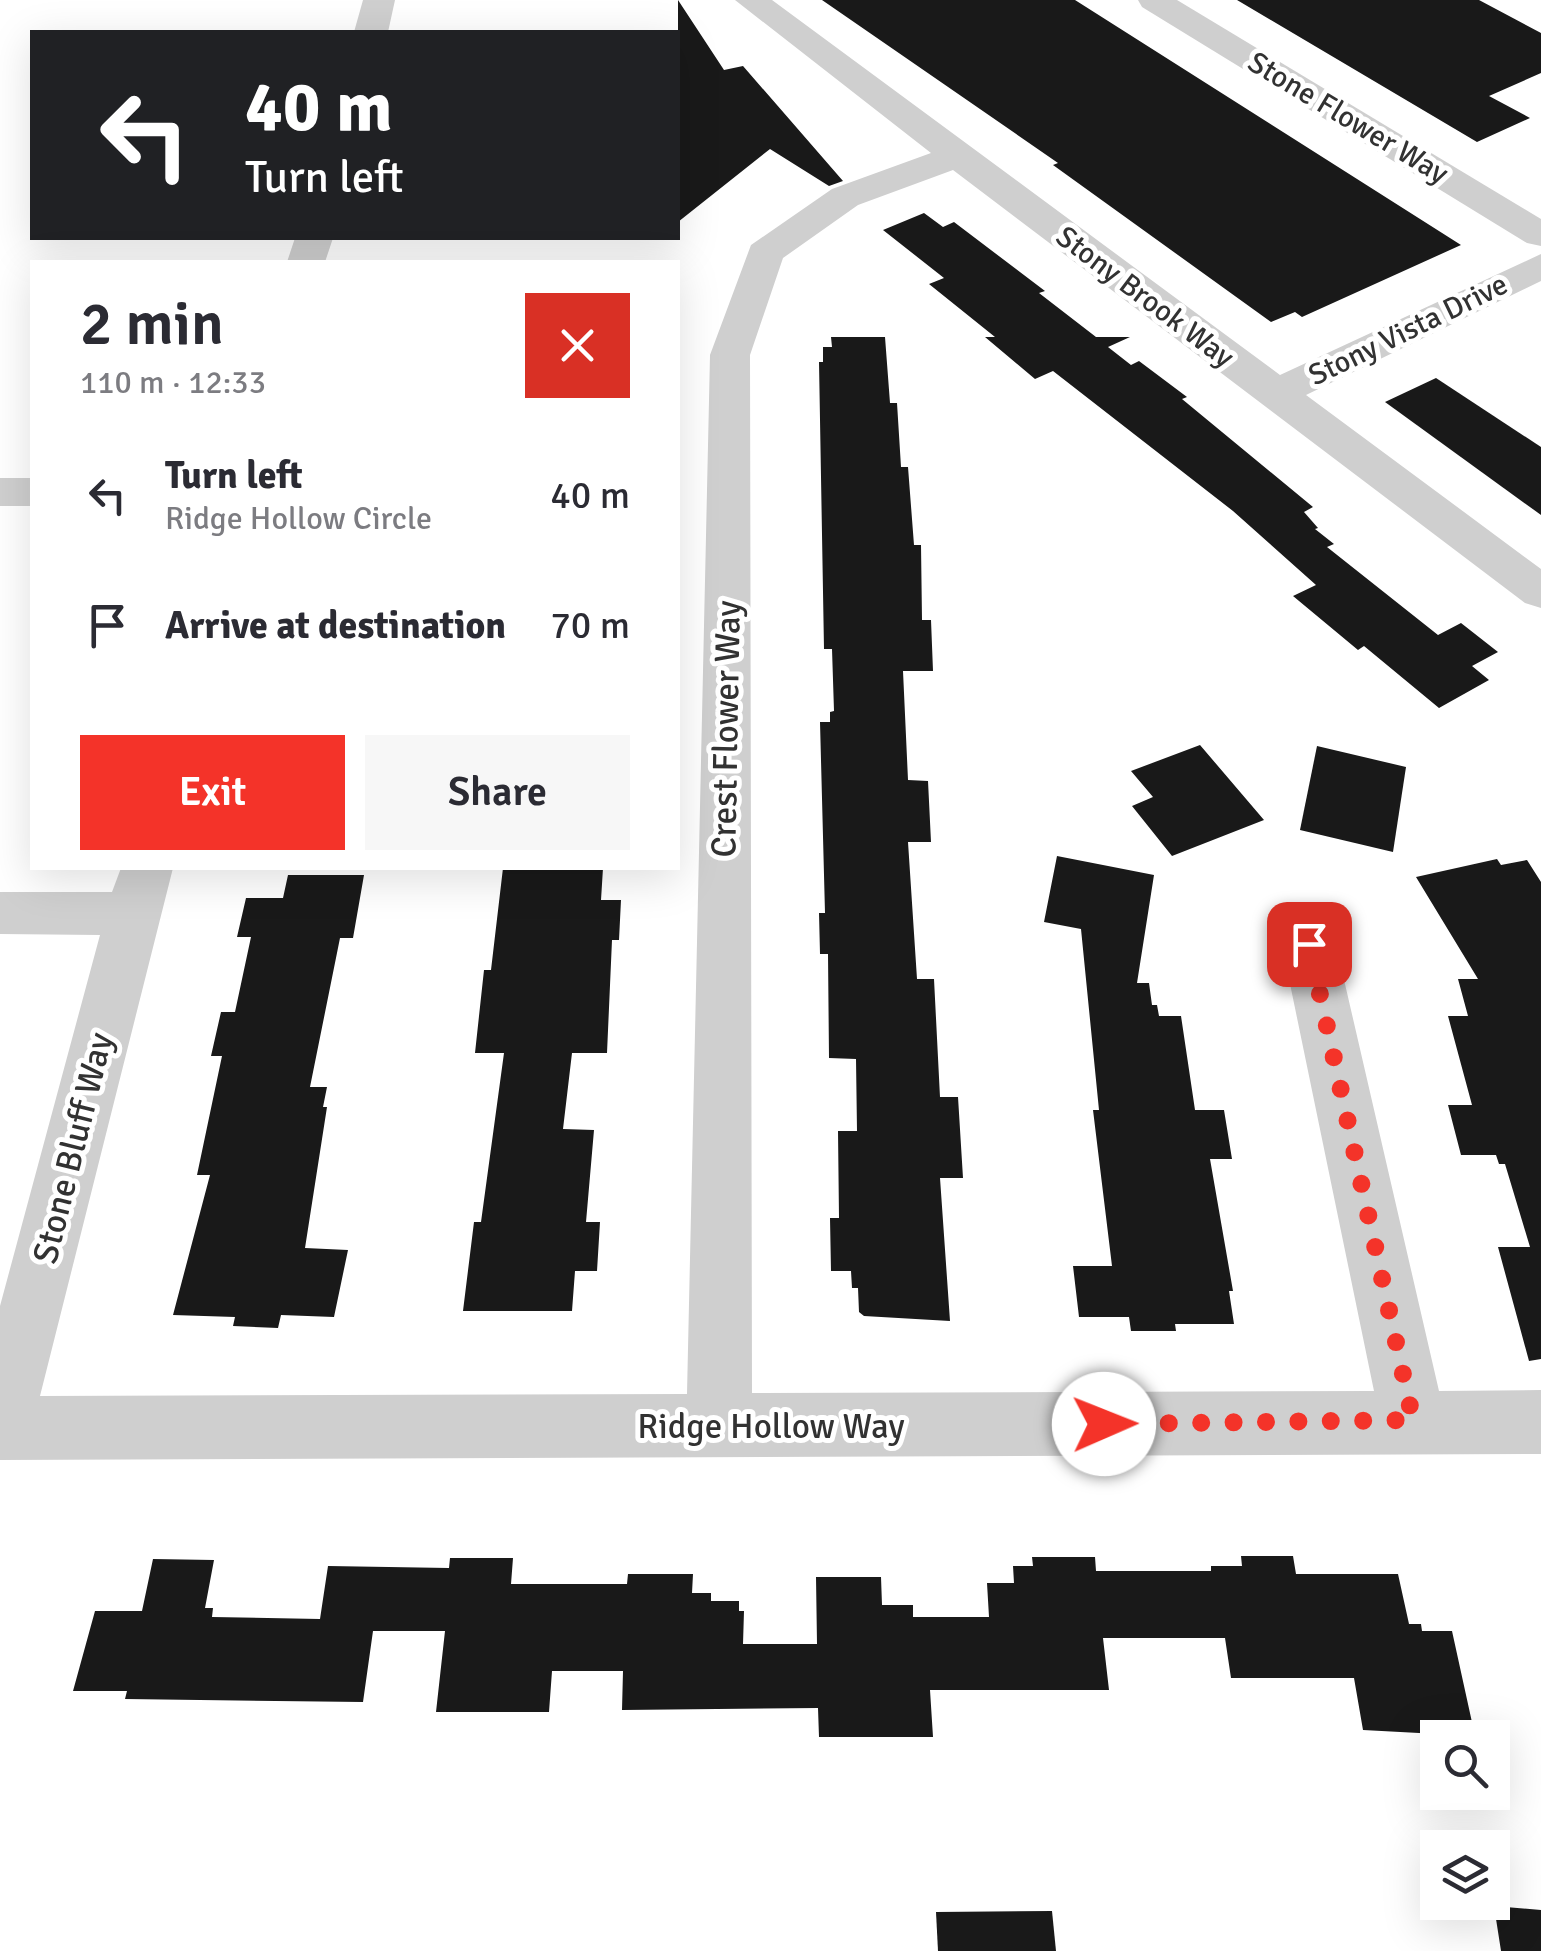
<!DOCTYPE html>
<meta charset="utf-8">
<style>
body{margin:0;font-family:Signika,sans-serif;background:#f7f7f7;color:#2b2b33;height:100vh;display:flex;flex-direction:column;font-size:38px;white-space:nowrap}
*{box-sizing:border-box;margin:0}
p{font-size:32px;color:#7c7c81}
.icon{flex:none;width:55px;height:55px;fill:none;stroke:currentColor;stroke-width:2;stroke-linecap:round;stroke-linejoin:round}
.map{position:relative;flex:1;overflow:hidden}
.details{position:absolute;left:30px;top:260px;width:650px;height:610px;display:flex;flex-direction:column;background:#fff;border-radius:0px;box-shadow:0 10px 40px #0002}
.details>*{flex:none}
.banner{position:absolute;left:30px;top:30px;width:650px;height:210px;border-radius:0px;box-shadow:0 10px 40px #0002;background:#202124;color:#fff;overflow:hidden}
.tools{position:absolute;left:1420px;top:1720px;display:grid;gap:20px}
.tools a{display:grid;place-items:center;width:90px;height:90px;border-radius:0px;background:#fff;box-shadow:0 10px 40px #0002;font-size:50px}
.pin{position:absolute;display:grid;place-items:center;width:85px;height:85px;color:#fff;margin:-42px;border-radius:20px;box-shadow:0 5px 15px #0006}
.me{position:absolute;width:110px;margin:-55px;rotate:89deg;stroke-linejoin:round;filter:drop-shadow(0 0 8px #0008)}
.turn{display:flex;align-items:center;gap:35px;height:210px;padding:0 50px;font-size:45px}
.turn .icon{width:130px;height:130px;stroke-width:2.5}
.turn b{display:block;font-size:70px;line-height:85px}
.round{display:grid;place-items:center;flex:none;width:105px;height:105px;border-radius:0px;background:#f7f7f7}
.head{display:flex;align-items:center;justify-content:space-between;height:170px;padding:0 50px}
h1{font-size:60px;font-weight:600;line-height:75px}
.cta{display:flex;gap:20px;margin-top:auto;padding:20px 50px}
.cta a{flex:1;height:115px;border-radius:0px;background:#f43329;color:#fff;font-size:40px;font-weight:600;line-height:115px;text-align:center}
.cta a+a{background:#f7f7f7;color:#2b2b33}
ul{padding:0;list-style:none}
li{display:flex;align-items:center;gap:30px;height:130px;padding:0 50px}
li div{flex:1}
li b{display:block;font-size:38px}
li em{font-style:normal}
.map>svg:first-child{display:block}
.building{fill:#191919}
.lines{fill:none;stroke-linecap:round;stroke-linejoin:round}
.minor{fill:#cfcfcf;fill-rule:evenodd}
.route{stroke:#f43329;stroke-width:18;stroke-dasharray:0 32.4}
.labels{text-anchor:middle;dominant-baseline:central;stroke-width:10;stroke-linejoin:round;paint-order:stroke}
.far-street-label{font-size:30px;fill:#323232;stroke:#fff}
.street-label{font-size:35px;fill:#323232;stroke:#fff}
</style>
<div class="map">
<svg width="1541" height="1951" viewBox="0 0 1541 1951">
<rect width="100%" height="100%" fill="#fff"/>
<g class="building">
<polygon points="678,0 724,70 743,66 843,181 829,186 770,149 678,222"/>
<polygon points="822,0 1075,0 1461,245 1302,317 1295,312 1271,322 1053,165 1058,163"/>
<polygon points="1237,0 1479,0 1541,33 1541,73 1489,96 1530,118 1477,142"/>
<polygon points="924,213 943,227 954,222 1045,291 1039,293 1096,337 1130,337 1108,347 1131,365 1139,361 1187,397 1182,399 1313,507 1304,512 1318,528 1315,529 1334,544 1327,547 1438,635 1461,623 1498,652 1472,666 1489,680 1439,708 1364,646 1358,650 1293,596 1316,585 1233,511 1053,371 1035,379 985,337 995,337 929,284 944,278 883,230"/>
<polygon points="831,337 885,337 890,403 897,403 901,467 908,467 914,545 921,545 922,620 931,620 933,671 903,671 908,780 928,781 931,842 908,842 917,979 934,979 940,1097 958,1097 963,1178 940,1178 950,1321 864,1316 859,1312 858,1288 852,1288 851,1271 831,1271 830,1218 839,1218 838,1131 857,1131 856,1059 829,1058 828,954 820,954 819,913 825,913 820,722 830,722 830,712 834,711 832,649 824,649 819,362 823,362 823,347 832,347"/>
<polygon points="1436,378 1541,447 1541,515 1385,402"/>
<polygon points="1200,745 1264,820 1172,856 1132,806 1153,797 1131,771"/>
<polygon points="1317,746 1406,767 1393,852 1300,830"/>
<polygon points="1057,856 1154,875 1137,983 1149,983 1152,1005 1157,1005 1159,1016 1181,1016 1195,1110 1224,1110 1232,1159 1210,1159 1233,1291 1229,1291 1234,1324 1175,1324 1176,1331 1131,1331 1129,1317 1079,1317 1073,1266 1112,1266 1093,1110 1099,1110 1081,929 1044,922"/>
<polygon points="1497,859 1501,865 1527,860 1541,882 1541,1359 1529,1361 1498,1247 1530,1247 1505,1164 1499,1164 1496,1155 1461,1155 1448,1105 1472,1105 1448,1016 1468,1016 1458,979 1478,979 1416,877"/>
<polygon points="503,868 603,868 601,900 621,900 619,940 612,940 607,1053 572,1053 563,1129 594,1130 586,1222 600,1222 597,1271 575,1271 572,1311 463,1311 474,1222 481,1222 504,1053 475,1053 484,970 491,970"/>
<polygon points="288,875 364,875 353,938 340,938 310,1087 327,1087 323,1107 327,1107 305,1248 348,1250 334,1317 281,1315 278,1328 233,1326 235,1317 173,1315 210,1175 197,1175 222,1056 211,1056 221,1012 235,1012 251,937 237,937 246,898 283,898"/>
<polygon points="1241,1556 1293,1556 1296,1574 1398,1574 1409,1624 1421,1624 1422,1631 1452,1631 1475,1736 1363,1730 1354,1678 1231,1678 1225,1638 1103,1638 1109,1690 930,1690 933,1737 819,1737 818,1708 622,1710 623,1671 552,1671 549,1712 436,1712 445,1631 373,1631 363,1702 125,1699 127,1691 73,1691 95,1611 142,1611 153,1559 214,1560 205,1608 213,1608 212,1617 320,1619 328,1566 449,1568 450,1558 513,1558 511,1584 627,1584 628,1574 693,1574 692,1593 711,1593 711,1601 739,1601 739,1611 744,1611 743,1644 817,1644 816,1577 881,1577 882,1605 913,1605 913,1617 989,1617 987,1583 1014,1583 1013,1566 1033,1566 1032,1557 1095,1557 1096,1571 1211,1571 1211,1566 1242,1566"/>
<polygon points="1494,1906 1541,1910 1541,1951 1501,1951"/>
<polygon points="1052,1911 1056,1951 938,1951 936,1912"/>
</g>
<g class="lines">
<g class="minor">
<polygon points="363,0 395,0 388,32 354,32"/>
<polygon points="735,0 772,0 1280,375 1541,254 1541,281 1306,395 1541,569 1541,608 1525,603 953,170 858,205 783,258 750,355 752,1393 1374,1391 1282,945 1290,929 1309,923 1328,929 1336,945 1439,1391 1541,1390 1541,1454 0,1460 0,1306 100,935 0,934 0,892 112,892 121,868 173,868 40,1396 687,1394 710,355 751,245 832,189 931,153"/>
<polygon points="1138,0 1177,0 1541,219 1541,246 1527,243 1142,7"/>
<polygon points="295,238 333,238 325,262 287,262"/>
<rect x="0" y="478" width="32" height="28"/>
</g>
</g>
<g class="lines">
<polyline class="route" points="1104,1424 1413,1420 1309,944"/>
</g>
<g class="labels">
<g class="far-street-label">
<text transform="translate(1348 118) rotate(31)">Stone Flower Way</text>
<text transform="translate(1145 297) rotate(37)">Stony Brook Way</text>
<text transform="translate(1408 330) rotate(-26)">Stony Vista Drive</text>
</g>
<g class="street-label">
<text transform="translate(726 729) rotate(-89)">Crest Flower Way</text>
<text transform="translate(73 1148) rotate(-76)">Stone Bluff Way</text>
<text x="771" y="1426">Ridge Hollow Way</text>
</g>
</g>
</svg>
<div class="tools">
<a><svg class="icon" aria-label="search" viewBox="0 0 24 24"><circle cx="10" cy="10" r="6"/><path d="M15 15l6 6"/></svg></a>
<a><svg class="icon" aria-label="layers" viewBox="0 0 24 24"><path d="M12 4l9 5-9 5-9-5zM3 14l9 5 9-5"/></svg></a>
</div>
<div class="pin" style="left:1309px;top:944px;background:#d93025"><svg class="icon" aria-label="arrive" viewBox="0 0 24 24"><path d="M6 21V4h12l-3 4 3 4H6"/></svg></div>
<svg class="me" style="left:1104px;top:1424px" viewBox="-20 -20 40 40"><circle r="19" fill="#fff"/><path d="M0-13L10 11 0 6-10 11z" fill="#f43329"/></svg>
<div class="banner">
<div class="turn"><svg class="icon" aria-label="left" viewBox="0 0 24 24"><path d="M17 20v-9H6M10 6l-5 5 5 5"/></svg><div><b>40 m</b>Turn left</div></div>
</div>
<section class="details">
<div class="head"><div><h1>2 min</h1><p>110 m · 12:33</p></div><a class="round" style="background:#d93025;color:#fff"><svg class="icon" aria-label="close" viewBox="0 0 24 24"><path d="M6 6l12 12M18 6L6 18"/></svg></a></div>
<ul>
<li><svg class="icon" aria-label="left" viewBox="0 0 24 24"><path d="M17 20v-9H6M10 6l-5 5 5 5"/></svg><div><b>Turn left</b><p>Ridge Hollow Circle</p></div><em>40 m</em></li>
<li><svg class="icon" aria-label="arrive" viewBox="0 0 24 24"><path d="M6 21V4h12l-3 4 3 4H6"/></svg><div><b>Arrive at destination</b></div><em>70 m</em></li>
</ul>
<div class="cta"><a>Exit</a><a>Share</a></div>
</section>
</div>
